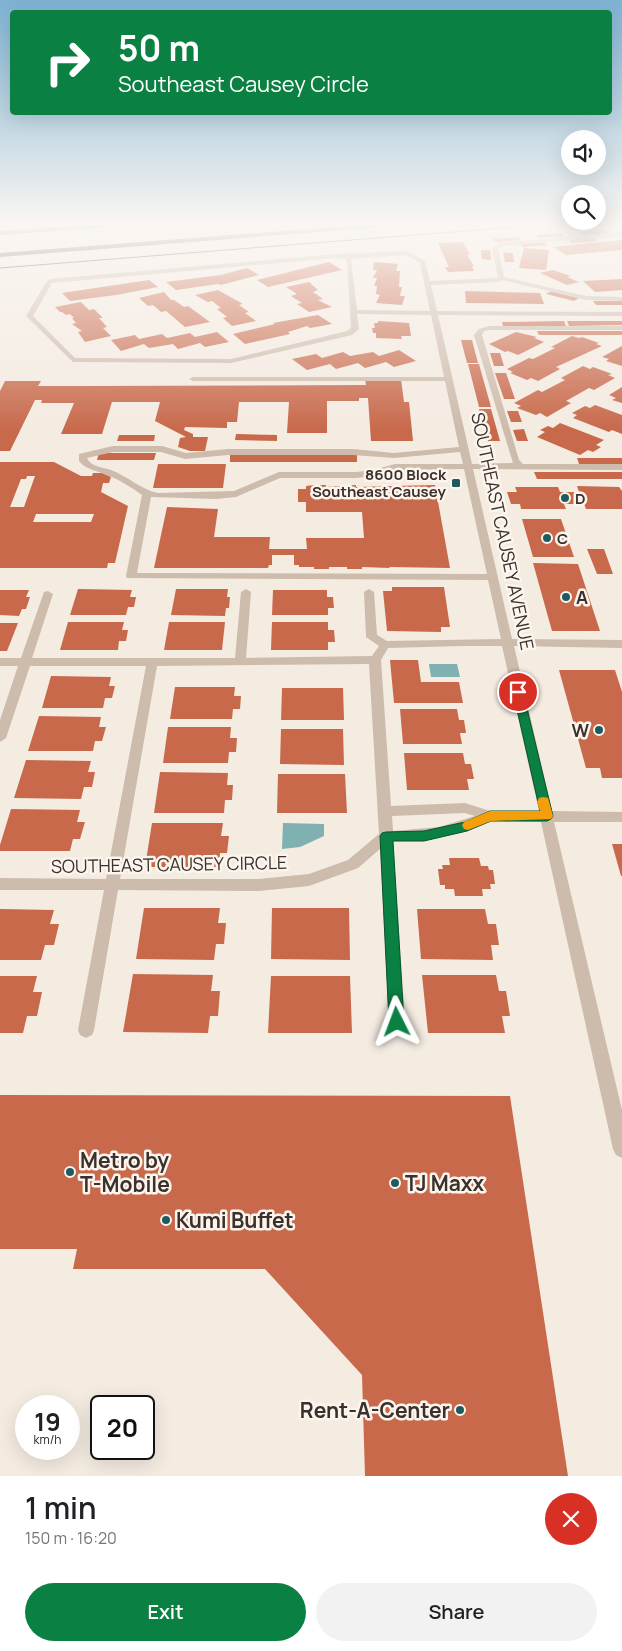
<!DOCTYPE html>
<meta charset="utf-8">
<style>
body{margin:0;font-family:Manrope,sans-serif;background:#f2f2f2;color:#202124;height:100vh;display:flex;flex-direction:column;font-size:19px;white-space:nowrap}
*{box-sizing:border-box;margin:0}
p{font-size:16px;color:#757577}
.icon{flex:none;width:28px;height:28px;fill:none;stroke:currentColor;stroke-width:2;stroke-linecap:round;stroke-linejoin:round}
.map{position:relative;height:1476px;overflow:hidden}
.drawer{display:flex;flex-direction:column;background:#fff;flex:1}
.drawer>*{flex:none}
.hud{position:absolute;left:10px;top:10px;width:602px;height:105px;border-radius:5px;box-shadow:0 5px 20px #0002;background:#0b8043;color:#fff;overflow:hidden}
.tools{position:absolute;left:561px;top:130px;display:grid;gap:10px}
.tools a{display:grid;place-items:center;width:45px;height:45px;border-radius:50%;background:#fff;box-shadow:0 5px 20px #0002;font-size:25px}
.speed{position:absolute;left:15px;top:1395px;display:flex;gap:10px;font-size:25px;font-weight:700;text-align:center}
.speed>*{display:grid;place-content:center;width:65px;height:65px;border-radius:50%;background:#fff;box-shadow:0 5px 20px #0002;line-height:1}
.speed small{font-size:12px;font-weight:400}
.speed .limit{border:2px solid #111;border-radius:8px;background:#fff;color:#111}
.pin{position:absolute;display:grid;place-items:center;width:42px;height:42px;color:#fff;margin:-21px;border:2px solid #fff;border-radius:50%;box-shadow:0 1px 5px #0007}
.me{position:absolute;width:55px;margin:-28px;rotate:357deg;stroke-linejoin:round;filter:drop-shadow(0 0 4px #0008)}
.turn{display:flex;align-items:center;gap:18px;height:105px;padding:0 25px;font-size:22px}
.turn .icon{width:65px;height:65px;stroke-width:2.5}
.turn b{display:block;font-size:35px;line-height:42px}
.round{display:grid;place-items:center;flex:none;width:52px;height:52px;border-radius:26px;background:#f2f2f2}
.overview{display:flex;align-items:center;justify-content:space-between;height:85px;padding:0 25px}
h1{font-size:30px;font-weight:600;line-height:38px}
.cta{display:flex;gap:10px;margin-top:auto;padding:10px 25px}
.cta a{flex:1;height:58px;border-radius:30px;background:#0b8043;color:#fff;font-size:20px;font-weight:600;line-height:58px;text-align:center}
.cta a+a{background:#f2f2f2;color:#202124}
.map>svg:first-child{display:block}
.water{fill:#7fb0b2}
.building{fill:#c8694b;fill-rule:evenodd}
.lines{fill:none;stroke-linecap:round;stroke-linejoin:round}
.minor{fill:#cdbbac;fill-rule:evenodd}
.highway{fill:#5c4a42;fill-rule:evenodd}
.tram{stroke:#3b302b;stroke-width:1}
.route{fill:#0b8043;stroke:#07532c}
.slow{fill:#f59e0b}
.poi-dot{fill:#1f5a5e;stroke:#fbf5ee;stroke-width:2}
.labels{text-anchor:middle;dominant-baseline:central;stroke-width:5;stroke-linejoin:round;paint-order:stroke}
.far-poi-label{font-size:15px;font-weight:bold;fill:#3b302b;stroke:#fbf5ee;text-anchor:start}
.street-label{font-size:18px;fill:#3b302b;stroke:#fbf5ee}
.poi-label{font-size:18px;font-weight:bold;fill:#3b302b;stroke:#fbf5ee;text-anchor:start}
.near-poi-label{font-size:21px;font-weight:bold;fill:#3b302b;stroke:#fbf5ee;text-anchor:start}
</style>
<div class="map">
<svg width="622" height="1476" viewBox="0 0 622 1476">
<rect width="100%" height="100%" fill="#f4ebe1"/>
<g class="water">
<polygon points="429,664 457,664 460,677 431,677"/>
<polygon points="283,823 324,824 324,836 300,847 282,849"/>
</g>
<g class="building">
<polygon points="605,230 609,233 583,235 580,232"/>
<polygon points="561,233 564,236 539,238 535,235"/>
<polygon points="518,237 522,240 496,242 493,239"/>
<polygon points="593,238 597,241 572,243 569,240"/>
<polygon points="622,240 622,250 566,255 553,247"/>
<polygon points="463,242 470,254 467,255 474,266 472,266 474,271 448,272 445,267 449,267 438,243"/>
<polygon points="544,242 548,245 523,247 520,244"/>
<polygon points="524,248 549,250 546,270 519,268"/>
<polygon points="481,250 490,250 491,260 482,259"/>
<polygon points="503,252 513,253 514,262 505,262"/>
<polygon points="329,262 342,270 268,287 257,280"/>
<polygon points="374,262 398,264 396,271 400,271 399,287 402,287 400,296 405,296 402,305 376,303 380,295 376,294 377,286 374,286 377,278 373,278 377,270 373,270"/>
<polygon points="247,268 259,275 221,285 218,284 176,290 166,282 221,275"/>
<polygon points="553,270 571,276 567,277 579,282 567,285 540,273"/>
<polygon points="622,279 622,290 595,292 583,281"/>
<polygon points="149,280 158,287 116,295 70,301 62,293"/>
<polygon points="309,282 318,290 313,292 323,299 318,300 332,307 309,312 297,304 302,303 291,296 297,294 286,287"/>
<polygon points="218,290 243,304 239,305 249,312 245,313 256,321 232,326 223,318 227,317 217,309 221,308 212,301 208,302 195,295"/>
<polygon points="465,291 540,293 544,304 466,303"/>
<polygon points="551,291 579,298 574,301 546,294"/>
<polygon points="164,292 171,300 174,300 184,307 188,306 210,322 185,327 166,311 161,312 153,305 148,306 139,298"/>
<polygon points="593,301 622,301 622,305 596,305"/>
<polygon points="81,302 89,310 94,309 103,318 99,318 107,327 103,328 111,336 85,342 78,332 82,331 72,324 76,323 72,318 74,318 70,314 66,315 62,312 60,312 55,307"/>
<polygon points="318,315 332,324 310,328 307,326 288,332 290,334 245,344 233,334 275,324 273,323"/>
<polygon points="378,321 409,323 411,336 401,336 402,339 376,338 376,333 373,333 372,328 375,328 374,323 378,323"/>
<polygon points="564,321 566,326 503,326 502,322"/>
<polygon points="567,321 622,321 622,325 569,326"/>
<polygon points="537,331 622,331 622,335 539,335"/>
<polygon points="217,332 229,342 205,347 200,343 178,349 173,344 149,348 144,344 121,351 111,340 135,335 139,339 162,334 167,338 190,333 195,337"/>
<polygon points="516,332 537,337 534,338 544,342 518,355 508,351 505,352 489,344"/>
<polygon points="572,336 579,338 582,337 599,343 596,344 602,346 556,367 560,369 538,381 531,378 527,380 510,373 513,372 507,369 529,358 533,359 555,348 551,347"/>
<polygon points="461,340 472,340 478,363 467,363"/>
<polygon points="622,346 622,366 606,361 609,359 602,357"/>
<polygon points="399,350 416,361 394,367 386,362 365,368 358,363 336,369 330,364 307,370 292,359 316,354 322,358 343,352 350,356 373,352 379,356"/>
<polygon points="490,353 500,353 504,366 494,366"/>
<polygon points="468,364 479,364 491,407 479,407"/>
<polygon points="583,366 590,369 593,367 612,374 608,375 615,378 594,390 589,388 566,401 571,403 547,417 540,413 536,415 517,408 521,406 514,403 538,390 542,392 565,380 561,378"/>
<polygon points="495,373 506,373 515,399 504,399"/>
<polygon points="365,379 401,379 404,402 409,402 413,441 371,441 368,398 359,398 359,401 327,401 327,433 287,433 289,402 239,402 237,422 227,422 227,428 185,427 184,430 193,434 193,437 208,437 205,451 190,451 178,447 180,438 186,437 155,421 160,402 112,402 102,434 61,434 74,403 41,403 42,400 35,400 10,451 0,451 0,391 5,381 41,381 38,386 83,386 366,385"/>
<polygon points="622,387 622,403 612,400 616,398 609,395"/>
<polygon points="595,405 622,415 622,434 612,430 609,432 573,418 577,415 572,413 585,406 590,408"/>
<polygon points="479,409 491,409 500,441 488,441"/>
<polygon points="507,411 518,411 522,422 511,422"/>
<polygon points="560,423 604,440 596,445 601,447 593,452 588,450 580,455 537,437 545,432 540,430 548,426 553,428"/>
<polygon points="524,429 528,441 517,441 513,430"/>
<polygon points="236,434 277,435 277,441 235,440"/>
<polygon points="119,435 155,435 154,441 117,441"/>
<polygon points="99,453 156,453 154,460 97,460"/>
<rect x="230" y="455" width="127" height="7"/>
<polygon points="577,458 622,458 622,464 579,464"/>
<path d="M 0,462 L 54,462 L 81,476 L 92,476 L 93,473 L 102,473 L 111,477 L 109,483 L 103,483 L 101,492 L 128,506 L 115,563 L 108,563 L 107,568 L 0,568 ZM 27,476 L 35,476 L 24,507 L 10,507 L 21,479 L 26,479 ZM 36,514 L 94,514 L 91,522 L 33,522 Z"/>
<polygon points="158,464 226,464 223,488 153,488"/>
<polygon points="534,472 622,472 622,479 537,479"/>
<polygon points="314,485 326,485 326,487 356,485 356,487 435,485 450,568 389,567 390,568 362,567 362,569 347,569 347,567 329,567 329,569 314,569 314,567 299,567 299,565 294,565 294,555 272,555 272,565 269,565 268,568 154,568 167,507 218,509 214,537 270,537 269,549 307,549 306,538 364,538 362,512 306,512 306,502 298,502 298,489 306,489 306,486"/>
<polygon points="577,486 619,487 622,491 622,509 586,509 584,504 564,504 566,509 521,509 520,504 511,504 507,492 517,492 515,487 558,487 560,492 579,492"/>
<polygon points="522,519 561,519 574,557 533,557"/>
<polygon points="587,549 604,549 613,574 597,574"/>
<polygon points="533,563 578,564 600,631 552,631"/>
<polygon points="392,587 444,587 450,627 441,627 441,632 387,631 383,591 392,591"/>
<polygon points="78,589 132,590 130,597 136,597 134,607 128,607 126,615 70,615"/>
<polygon points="176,589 228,589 227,597 230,597 229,608 226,608 225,616 171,615"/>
<polygon points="0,590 29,590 26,597 30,597 26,609 22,609 19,616 0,615"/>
<polygon points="273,590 327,590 327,597 333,597 334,608 328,608 328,615 272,615"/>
<polygon points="68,622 124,622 122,630 128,630 126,641 119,641 118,650 60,650"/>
<polygon points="169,622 225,622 222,650 164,650"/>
<polygon points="272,622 328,622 328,630 334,630 335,642 328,642 328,650 271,650"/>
<polygon points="0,623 18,623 7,651 0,651"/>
<polygon points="390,660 418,660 421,682 459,682 463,703 394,703"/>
<polygon points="559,670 615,670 622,692 622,778 602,778 600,768 586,768"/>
<polygon points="51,676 111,677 109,686 115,686 112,698 105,698 103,708 42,708"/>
<polygon points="175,687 235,687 234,696 241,696 240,709 233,709 232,719 170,719"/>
<polygon points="282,688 343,688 344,720 281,720"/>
<polygon points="400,709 457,709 459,720 464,720 466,733 460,733 462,744 403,744"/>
<polygon points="39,716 101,717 99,727 106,727 102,741 95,741 93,751 28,751"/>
<polygon points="168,727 231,727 230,738 237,738 236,752 229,752 228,763 163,763"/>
<polygon points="281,729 343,729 344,765 280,764"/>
<polygon points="404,753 463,753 465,764 471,764 474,779 467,779 469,790 407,790"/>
<polygon points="26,760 91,761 88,772 95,772 92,787 84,787 81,799 14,798"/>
<polygon points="160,772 228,773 227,785 233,785 232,800 225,800 224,813 154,813"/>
<polygon points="278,774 345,774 347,813 277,813"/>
<polygon points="11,809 80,810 77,822 85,822 80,839 73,839 70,851 0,851 0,845"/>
<polygon points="152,823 223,823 221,836 229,836 227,853 220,853 219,867 145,867"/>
<polygon points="612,844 622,844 622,876 621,876"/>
<polygon points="449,858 479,858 481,866 488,866 489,870 493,870 495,884 490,884 491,889 482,889 483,896 455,896 454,889 445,889 445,885 440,885 438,869 443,869 442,865 450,865"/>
<polygon points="144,908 220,908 218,923 226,923 224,944 216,944 214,960 136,959"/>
<polygon points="272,908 349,908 350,960 271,959"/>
<polygon points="0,909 54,910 50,924 59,924 54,945 45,945 41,960 0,960"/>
<polygon points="417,909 485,909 488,924 496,924 499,945 491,945 493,960 421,959"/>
<polygon points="133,974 213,975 211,991 220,991 218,1016 210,1016 208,1033 123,1032"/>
<polygon points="422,975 496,975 499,991 506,991 510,1016 502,1016 505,1033 428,1033"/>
<polygon points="0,976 37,976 33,992 42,992 37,1016 27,1016 23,1033 0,1033"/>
<polygon points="271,976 350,976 352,1033 268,1033"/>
<polygon points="0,1095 510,1096 568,1476 365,1476 362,1375 265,1269 73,1269 77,1249 0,1249"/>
</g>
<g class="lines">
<path class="minor" d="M 622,232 L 622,236 L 503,246 L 498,249 L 504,277 L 586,296 L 622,297 L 622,301 L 586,300 L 503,280 L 498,282 L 431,285 L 437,311 L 622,312 L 622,316 L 438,315 L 472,464 L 513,463 L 474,335 L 479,329 L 489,326 L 622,326 L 622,330 L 489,330 L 484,331 L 482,335 L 519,460 L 523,464 L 622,464 L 622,470 L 473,469 L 512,639 L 622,640 L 622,648 L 514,646 L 552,811 L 622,812 L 622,822 L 554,822 L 622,1110 L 622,1158 L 616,1155 L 613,1149 L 541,822 L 491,821 L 439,837 L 393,841 L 405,1022 L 403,1027 L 397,1030 L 391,1027 L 389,1022 L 380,849 L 358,868 L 309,886 L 259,891 L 118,890 L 94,1030 L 92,1035 L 86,1038 L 80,1035 L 78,1030 L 104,890 L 0,890 L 0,878 L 106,879 L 146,666 L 30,666 L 6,738 L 0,742 L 0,720 L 18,666 L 0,666 L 0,658 L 21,658 L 44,592 L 48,591 L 53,594 L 32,658 L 235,658 L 241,592 L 246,589 L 251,592 L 246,658 L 372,656 L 379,646 L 366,637 L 364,592 L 369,589 L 374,592 L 377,635 L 387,641 L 501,639 L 488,580 L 127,578 L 126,576 L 142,495 C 131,487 120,480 107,475 C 96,470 86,470 79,461 L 79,454 L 113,446 L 162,446 L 186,453 L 228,449 L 353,449 L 394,453 L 459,447 L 445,381 L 193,381 L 189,379 L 193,377 L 444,377 L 431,315 L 357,314 L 359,329 L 352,335 L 231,363 L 73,362 L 26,316 L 47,281 L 50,279 L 336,254 L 407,251 L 425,261 L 430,281 L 497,278 L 498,277 L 492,248 L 500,243 ZM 406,255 L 420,263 L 430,311 L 357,310 L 351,259 ZM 336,258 L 345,259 L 347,261 L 351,328 L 347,331 L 231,359 L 75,358 L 33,316 L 52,283 ZM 113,452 L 161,452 L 185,459 L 228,455 L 353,455 L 394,458 L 460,452 L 463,464 L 395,464 L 373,470 L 356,472 L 279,472 L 234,491 L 158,493 C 142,490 127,476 111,470 C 102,467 91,467 87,458 ZM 464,469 L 487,574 L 137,573 L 151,497 L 216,499 L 236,497 L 280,478 L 356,478 L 374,476 L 395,470 ZM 463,646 L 502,646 L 539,811 L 490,811 L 465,803 L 391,806 L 381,660 L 388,648 ZM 369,664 L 379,834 L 348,860 L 309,874 L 259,879 L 120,879 L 157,666 ZM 465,813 L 475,816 L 439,827 L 393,831 L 392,816 Z"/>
<g class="highway">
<polygon points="111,223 140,223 137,225 0,235 0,231"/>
<polygon points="384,223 411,223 408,225 0,257 0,253"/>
</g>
<polyline class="tram" points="0,268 565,223"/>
</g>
<linearGradient id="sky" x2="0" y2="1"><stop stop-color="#7eb2d2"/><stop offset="0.52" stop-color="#faf6f2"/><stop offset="1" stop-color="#faf6f2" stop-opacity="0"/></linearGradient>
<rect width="622" height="430" fill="url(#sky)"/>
<polygon class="route" points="518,688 523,692 553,816 551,819 547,821 491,821 467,831 424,841 393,841 404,1022 402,1027 397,1029 392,1027 389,1022 380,836 382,833 386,832 424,831 465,822 490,811 540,811 513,692"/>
<polygon class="slow" points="543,797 548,798 553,816 551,819 491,821 468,830 464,829 462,825 464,822 490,811 540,811 537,802 539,798"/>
<g class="poi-dot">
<rect x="451" y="478" width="10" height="10" rx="2.5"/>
<circle cx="565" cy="498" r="5"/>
<circle cx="547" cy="538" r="5"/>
<circle cx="566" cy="597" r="5"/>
<circle cx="599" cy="730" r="5"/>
<circle cx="70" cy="1172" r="5"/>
<circle cx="395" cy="1183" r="5"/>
<circle cx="166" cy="1220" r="5"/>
<circle cx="460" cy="1410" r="5"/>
</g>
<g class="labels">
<g class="far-poi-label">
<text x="446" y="474" text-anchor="end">8600 Block<tspan x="446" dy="17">Southeast Causey</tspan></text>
<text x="575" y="498">D</text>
<text x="557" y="538">C</text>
</g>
<g class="street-label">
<text transform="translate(503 531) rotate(78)">SOUTHEAST CAUSEY AVENUE</text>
<text transform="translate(169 864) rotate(-1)">SOUTHEAST CAUSEY CIRCLE</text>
</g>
<g class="poi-label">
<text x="576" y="597">A</text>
<text x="589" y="730" text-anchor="end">W</text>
</g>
<g class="near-poi-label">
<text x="80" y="1160">Metro by<tspan x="80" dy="24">T-Mobile</tspan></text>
<text x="405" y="1183">TJ Maxx</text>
<text x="176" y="1220">Kumi Buffet</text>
<text x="450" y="1410" text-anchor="end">Rent-A-Center</text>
</g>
</g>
</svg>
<div class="tools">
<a><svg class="icon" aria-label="sound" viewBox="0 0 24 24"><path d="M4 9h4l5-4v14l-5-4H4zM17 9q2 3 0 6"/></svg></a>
<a><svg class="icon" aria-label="search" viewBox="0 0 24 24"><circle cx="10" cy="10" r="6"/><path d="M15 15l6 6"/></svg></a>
</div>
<div class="speed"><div>19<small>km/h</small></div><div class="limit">20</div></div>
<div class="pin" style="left:518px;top:692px;background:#d93025"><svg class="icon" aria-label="arrive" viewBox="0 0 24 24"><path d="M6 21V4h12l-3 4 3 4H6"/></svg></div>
<svg class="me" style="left:397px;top:1022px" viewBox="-20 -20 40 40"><path d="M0-17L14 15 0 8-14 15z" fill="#0b8043" stroke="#fff" stroke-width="4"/></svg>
<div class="hud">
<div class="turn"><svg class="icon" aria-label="right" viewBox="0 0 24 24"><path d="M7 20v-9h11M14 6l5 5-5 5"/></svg><div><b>50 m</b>Southeast Causey Circle</div></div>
</div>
</div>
<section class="drawer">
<div class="overview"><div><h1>1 min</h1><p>150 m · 16:20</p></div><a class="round" style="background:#d93025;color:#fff"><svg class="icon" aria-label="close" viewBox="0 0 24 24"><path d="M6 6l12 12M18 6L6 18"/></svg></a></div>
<div class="cta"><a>Exit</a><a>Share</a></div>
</section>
